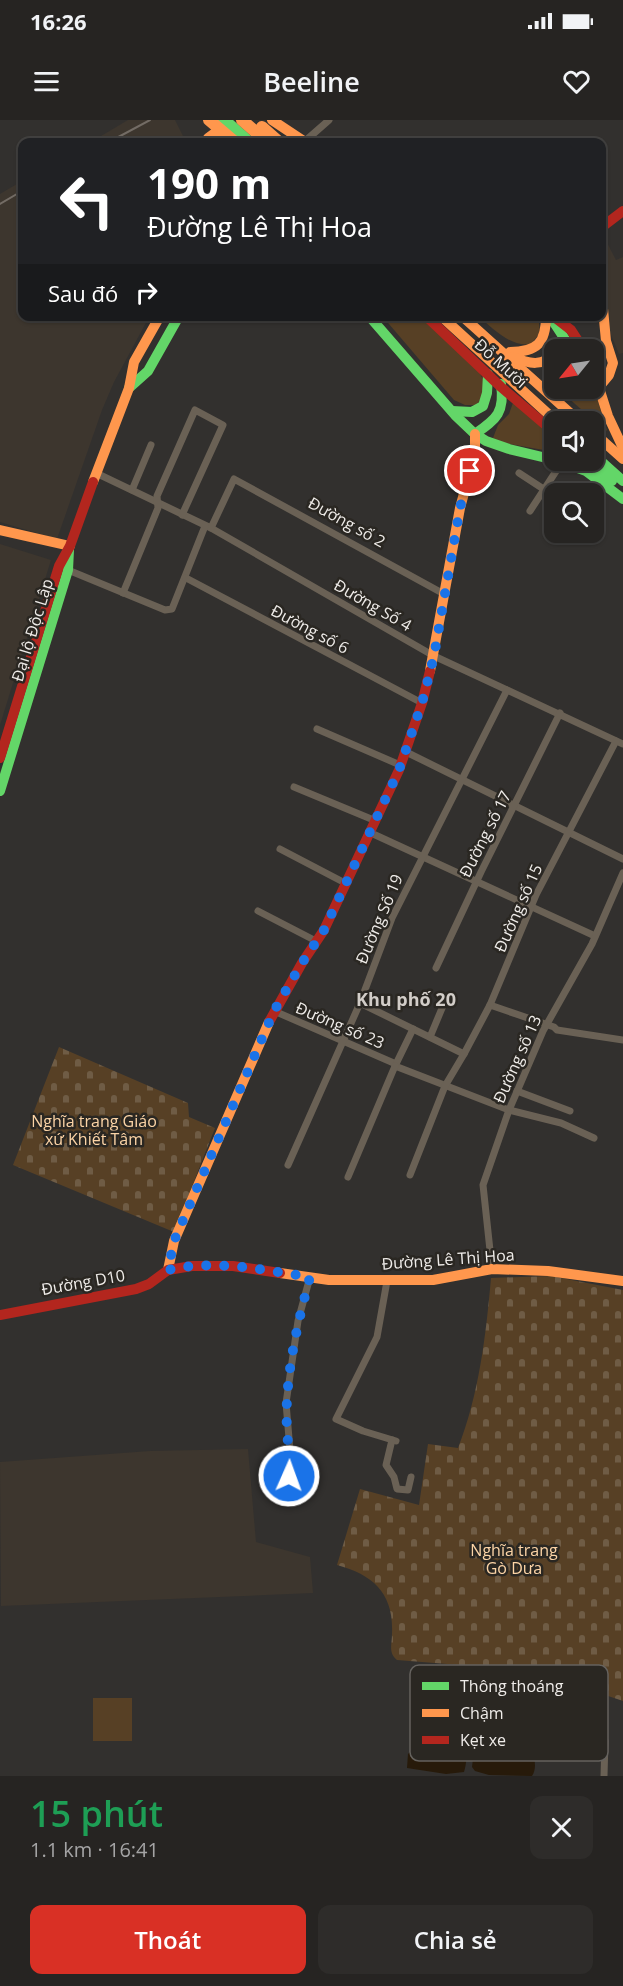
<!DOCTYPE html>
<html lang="vi">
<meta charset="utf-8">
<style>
body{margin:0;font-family:"Open Sans",sans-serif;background:#2e2c2a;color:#f1f3f6;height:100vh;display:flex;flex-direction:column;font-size:22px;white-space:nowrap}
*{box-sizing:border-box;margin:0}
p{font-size:20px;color:#a4a4a5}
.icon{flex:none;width:33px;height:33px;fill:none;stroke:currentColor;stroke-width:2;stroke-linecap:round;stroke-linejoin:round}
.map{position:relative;height:1656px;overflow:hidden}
.drawer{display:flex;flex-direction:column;background:#262422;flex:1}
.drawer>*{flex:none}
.hud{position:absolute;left:18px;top:18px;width:588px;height:183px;border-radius:12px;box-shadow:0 2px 4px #0004,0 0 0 2px #424140;background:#202124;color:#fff;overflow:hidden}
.needle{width:39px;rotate:240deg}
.tools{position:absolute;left:544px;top:219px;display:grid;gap:12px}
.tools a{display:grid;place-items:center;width:60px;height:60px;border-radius:12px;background:#262422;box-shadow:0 2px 4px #0004,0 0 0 2px #424140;font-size:30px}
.pin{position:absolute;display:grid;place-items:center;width:51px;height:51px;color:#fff;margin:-26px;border:3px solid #fff;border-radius:50%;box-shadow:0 2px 6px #0007}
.me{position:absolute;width:66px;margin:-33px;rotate:2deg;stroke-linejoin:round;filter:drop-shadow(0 0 4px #0008)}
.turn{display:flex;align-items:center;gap:21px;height:126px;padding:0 30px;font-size:27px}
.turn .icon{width:78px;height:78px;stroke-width:2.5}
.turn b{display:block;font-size:42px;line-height:51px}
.then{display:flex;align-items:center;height:57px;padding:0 30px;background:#0003;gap:12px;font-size:22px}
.round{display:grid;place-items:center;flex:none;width:63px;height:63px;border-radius:12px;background:#2e2c2a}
.overview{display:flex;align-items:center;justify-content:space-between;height:102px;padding:0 30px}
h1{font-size:36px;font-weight:600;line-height:45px;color:#1e9e55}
.action{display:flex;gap:12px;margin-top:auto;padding:12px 30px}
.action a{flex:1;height:69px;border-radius:12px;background:#d93025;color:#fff;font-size:24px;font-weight:600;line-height:69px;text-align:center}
.action a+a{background:#2e2c2a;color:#f1f3f6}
.status{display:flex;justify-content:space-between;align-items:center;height:42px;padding:0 30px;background:#262422;direction:ltr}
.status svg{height:16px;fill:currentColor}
header{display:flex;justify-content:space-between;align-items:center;height:78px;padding:0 30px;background:#262422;font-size:27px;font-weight:600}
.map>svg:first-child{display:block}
.built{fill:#3d362e}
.green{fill:#574025}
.cemetery{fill:url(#cemetery-stones)}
.water{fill:#271a0a}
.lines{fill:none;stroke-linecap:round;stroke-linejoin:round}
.street{stroke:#6a6155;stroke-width:7}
.fast{stroke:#63d668;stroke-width:10}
.slow{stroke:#ff974d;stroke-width:10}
.jam{stroke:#b3261e;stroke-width:10}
.rail{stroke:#736c65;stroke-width:2}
.fast-bridge{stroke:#63d668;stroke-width:12}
.slow-bridge{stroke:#ff974d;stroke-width:12}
.route{stroke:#1a73e8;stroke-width:10;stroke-dasharray:0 18}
.labels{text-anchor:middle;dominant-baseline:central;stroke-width:5;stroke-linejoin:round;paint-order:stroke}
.street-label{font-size:16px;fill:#efece9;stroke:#2a2722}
.park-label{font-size:16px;fill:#fcd4a6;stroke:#2a2722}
.neighbourhood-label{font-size:18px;font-weight:bold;fill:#d2cdc8;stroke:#2a2722}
.key{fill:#2a2722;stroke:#65625e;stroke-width:1.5}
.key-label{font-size:16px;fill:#efece9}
</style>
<div class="status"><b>16:26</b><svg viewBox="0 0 49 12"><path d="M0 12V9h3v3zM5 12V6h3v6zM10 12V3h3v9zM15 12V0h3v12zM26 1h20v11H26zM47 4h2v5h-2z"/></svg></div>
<header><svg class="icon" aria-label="menu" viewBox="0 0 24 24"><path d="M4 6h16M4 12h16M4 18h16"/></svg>Beeline<svg class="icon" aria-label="heart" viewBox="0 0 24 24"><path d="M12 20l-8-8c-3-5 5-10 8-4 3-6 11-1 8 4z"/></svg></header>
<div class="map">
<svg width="623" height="1656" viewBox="0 0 623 1656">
<defs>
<pattern id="cemetery-stones" width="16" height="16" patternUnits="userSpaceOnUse" patternTransform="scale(1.5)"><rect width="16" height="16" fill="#574025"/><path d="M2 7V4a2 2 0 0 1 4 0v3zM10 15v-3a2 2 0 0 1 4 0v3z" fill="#6f5c45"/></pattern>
</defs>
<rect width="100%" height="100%" fill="#32302e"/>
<g class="built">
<polygon points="128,0 175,0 186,22 91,22"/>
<polygon points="22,61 22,196 149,197 114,262 102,290 57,419 0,402 0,74"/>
<polygon points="602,113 616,140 623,137 623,233 619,234 608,207 607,182 602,154"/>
<polygon points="0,424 51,440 0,605"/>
<polygon points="248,1329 256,1422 310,1437 313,1473 1,1486 0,1342 150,1331"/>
</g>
<g class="green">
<polygon points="383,197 422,197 479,252 487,267 477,285 465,285 454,280"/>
<path d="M 479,197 L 536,197 L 539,203 L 540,213 L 531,224 C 511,228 493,208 479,197 Z"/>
<polygon points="558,269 590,269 595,272 607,310 606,311"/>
<polygon points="514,280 555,316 555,332 504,323 493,318 498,305 509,294"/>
<rect x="93" y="1578" width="39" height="43"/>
</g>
<g class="cemetery">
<polygon points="59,927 188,983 189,997 215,1008 174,1112 13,1045"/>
<path d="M 551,1156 L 623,1170 L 623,1581 L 534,1551 L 397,1540 C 388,1533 392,1524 392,1514 C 394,1474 374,1455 337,1445 L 360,1369 L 419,1385 L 428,1324 L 458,1328 C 479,1275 486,1215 491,1158 Z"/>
</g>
<g class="water">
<path d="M 444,1623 C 464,1626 470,1631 464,1652 L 446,1654 L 407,1648 L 408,1634 L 412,1630 Z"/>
<path d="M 476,1627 L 531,1630 C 535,1637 537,1649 532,1656 L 489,1655 L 475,1651 L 472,1647 L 474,1630 Z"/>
</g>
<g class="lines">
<g class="street">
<polyline points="304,22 329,0"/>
<polyline points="96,353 211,408 434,536 623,624"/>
<polyline points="519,353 545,370"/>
<polyline points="132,370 151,325"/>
<polyline points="530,391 562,342"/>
<polyline points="211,408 234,359 444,474"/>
<polyline points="68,450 165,490 172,489 205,406"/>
<polyline points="186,458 422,583"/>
<polyline points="123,473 158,388 157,376 195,290 223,305 182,395"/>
<polyline points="317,609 400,645"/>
<polyline points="404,631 623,739"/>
<polyline points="294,667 376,701"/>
<polyline points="371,713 595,816"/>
<polyline points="280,729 347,764"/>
<polyline points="258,791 316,821"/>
<polyline points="436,848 481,752 560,593"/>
<polyline points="360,883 464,934"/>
<polyline points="490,885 554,907 557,910 623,920"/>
<polyline points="274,891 396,944 395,946 509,990 561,1003 594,1018"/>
<polyline points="430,917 445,881"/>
<polyline points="396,944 413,909"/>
<polyline points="517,971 570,991"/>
<polyline points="288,1045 360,883 392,798 507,570"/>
<polyline points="410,1055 445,966 464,934 490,885 536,775 616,621"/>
<polyline points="348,1057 395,946"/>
<polyline points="492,1149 483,1065 509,990 543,911 592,824 623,753"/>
<polyline points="387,1161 377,1217 336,1299 363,1311 396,1321"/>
<polyline points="392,1320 386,1345 394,1357 397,1369 408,1370 411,1357"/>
<polyline points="288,1371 290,1330 286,1283 298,1201 310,1157"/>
<polyline points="604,1656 605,1621"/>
</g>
<g class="fast">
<polyline points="369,196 455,295 475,314 486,321 509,329 555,340"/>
<polyline points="553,201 572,230"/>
<polyline points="129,268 148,251 179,196"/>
<polyline points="452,291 472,292 483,286 487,273 488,254"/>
<path d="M 475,314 C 497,299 505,292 501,264"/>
<polyline points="594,335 623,361"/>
<polyline points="556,340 586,351 623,379"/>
<polyline points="588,340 612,361"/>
<polyline points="0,671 68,450 69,430"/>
</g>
<g class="slow">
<polyline points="272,0 305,22"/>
<polyline points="211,22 208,18 227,4"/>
<polyline points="441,196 557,302"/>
<polyline points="462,196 580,302"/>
<path d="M 510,232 C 537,232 546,223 546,196"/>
<path d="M 513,237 C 529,244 543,247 555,233"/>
<polyline points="594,252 608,296 623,328"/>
<polyline points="599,267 609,255 613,243 606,221 602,178"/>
<polyline points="594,313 623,339"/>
<polyline points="93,362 129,268 134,242 160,196"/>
<polyline points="0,410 70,426"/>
<polyline points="430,551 460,388 475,333 475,314"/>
<polyline points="168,1150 174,1121 269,902"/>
<polyline points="280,1153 329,1160 433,1160 492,1149 548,1151 623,1161"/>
</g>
<g class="jam">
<polyline points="602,107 623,91"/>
<polyline points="426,196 501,267 555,313"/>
<polyline points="553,196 571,210 584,230"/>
<polyline points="0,638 59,446 70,426 93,362"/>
<polyline points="269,902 302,843 324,810 399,650 422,583 430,551"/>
<polyline points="0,1195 136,1169 149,1164 168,1150 192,1146 233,1146 280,1153"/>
</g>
<g class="rail">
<polyline points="109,22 150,0"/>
<polyline points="0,84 22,71"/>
</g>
<polyline class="fast-bridge" points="224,0 249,22"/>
<g class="slow-bridge">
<polyline points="209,0 235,22"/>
<polyline points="242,0 267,22"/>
<polyline points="262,7 279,22"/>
</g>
</g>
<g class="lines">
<path class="route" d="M 289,1356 C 290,1331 285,1306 287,1281 C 289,1239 299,1198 310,1157 C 263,1150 215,1139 168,1150 L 174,1121 L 274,891 L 302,843 L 324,810 L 399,650 L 422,583 L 434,536 L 460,388 L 470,351"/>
</g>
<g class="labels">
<g class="street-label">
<text transform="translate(501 243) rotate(42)">Đỗ Mười</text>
<text transform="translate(347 402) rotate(29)">Đường số 2</text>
<text transform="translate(373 485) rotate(30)">Đường Số 4</text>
<text transform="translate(310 509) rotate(28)">Đường số 6</text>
<text transform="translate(32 510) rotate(-73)">Đại lộ Độc Lập</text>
<text transform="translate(485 714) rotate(-63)">Đường số 17</text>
<text transform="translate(518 788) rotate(-66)">Đường số 15</text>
<text transform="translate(379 799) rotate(-67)">Đường Số 19</text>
<text transform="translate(340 905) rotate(23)">Đường số 23</text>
<text transform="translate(517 939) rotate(-66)">Đường số 13</text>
<text transform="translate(448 1139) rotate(-4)">Đường Lê Thị Hoa</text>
<text transform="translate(83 1162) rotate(-10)">Đường D10</text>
</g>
<g class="park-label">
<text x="94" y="1001">Nghĩa trang Giáo<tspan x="94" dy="18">xứ Khiết Tâm</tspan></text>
<text x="514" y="1430">Nghĩa trang<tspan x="514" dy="18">Gò Dưa</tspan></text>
</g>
<g class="neighbourhood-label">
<text x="406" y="879">Khu phố 20</text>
</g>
</g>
<rect x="410" y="1545" width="198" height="96" rx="9" class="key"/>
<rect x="422" y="1562" width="27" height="8" fill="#63d668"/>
<rect x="422" y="1589" width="27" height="8" fill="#ff974d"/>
<rect x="422" y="1616" width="27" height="8" fill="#b3261e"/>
<g class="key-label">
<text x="460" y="1572">Thông thoáng</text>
<text x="460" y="1599">Chậm</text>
<text x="460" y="1626">Kẹt xe</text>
</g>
</svg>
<div class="tools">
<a><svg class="needle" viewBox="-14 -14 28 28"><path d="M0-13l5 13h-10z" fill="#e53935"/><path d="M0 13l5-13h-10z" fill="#a4a4a5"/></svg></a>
<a><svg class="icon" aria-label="sound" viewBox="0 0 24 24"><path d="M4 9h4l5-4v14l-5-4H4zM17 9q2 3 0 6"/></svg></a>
<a><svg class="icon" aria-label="search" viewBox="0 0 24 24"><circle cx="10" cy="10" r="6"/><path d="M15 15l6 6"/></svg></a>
</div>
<div class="pin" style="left:470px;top:351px;background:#d93025"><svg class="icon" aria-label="arrive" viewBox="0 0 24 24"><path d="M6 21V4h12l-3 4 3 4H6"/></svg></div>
<svg class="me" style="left:289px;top:1356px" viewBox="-20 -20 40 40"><circle r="17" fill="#1a73e8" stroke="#fff" stroke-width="3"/><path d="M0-11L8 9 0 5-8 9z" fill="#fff"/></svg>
<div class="hud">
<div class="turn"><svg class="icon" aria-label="left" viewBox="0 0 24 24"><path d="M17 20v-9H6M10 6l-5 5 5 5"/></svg><div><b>190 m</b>Đường Lê Thị Hoa</div></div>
<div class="then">Sau đó<svg class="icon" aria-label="right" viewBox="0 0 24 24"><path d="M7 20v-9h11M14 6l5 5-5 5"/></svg></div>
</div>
</div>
<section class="drawer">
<div class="overview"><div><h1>15 phút</h1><p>1.1 km · 16:41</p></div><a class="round"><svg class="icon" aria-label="close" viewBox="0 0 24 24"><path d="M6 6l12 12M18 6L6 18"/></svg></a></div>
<div class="action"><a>Thoát</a><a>Chia sẻ</a></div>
</section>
